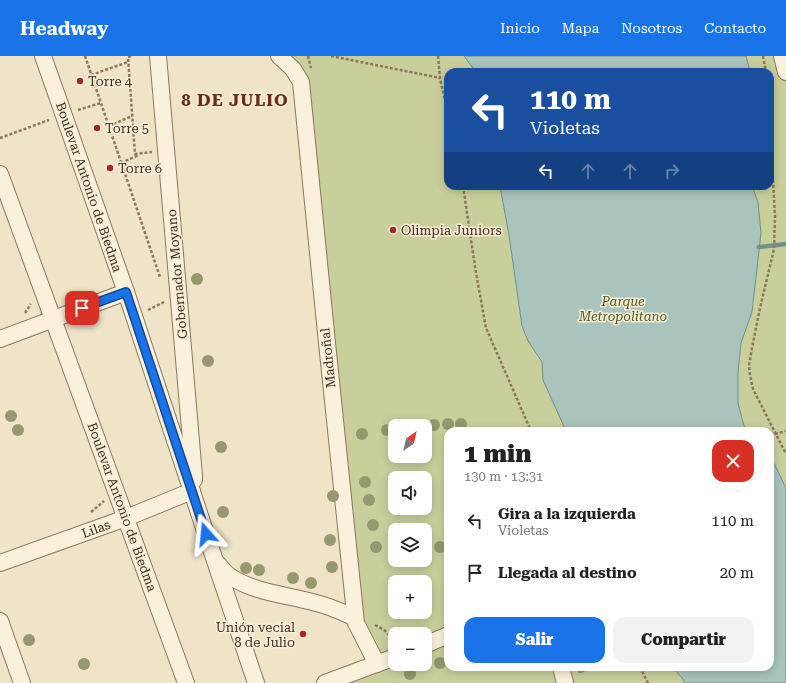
<!DOCTYPE html>
<html lang="es">
<meta charset="utf-8">
<style>
body{margin:0;font-family:"Roboto Serif",serif;background:#f2f2f2;color:#222;height:100vh;display:flex;flex-direction:column;font-size:15px;white-space:nowrap}
*{box-sizing:border-box;margin:0}
p{font-size:13px;color:#767676}
.icon{flex:none;width:22px;height:22px;fill:none;stroke:currentColor;stroke-width:2;stroke-linecap:round;stroke-linejoin:round}
.map{position:relative;flex:1;overflow:hidden}
.details{position:absolute;left:444px;top:371px;width:330px;height:244px;display:flex;flex-direction:column;background:#fff;border-radius:12px;box-shadow:0 2px 10px #0003}
.details>*{flex:none}
.top-card{position:absolute;left:444px;top:12px;width:330px;height:122px;border-radius:12px;box-shadow:0 2px 10px #0003;background:#1a4fa0;color:#fff;overflow:hidden}
.needle{width:26px;rotate:34deg}
.fabs{position:absolute;left:388px;top:363px;display:grid;gap:8px}
.fabs a{display:grid;place-items:center;width:44px;height:44px;border-radius:8px;background:#fff;box-shadow:0 2px 10px #0003;font-size:20px}
.pin{position:absolute;display:grid;place-items:center;width:34px;height:34px;color:#fff;margin:-17px;border-radius:8px;box-shadow:0 2px 6px #0006}
.me{position:absolute;width:44px;margin:-22px;rotate:342deg;stroke-linejoin:round;filter:drop-shadow(0 0 3px #0008)}
.turn{display:flex;align-items:center;gap:14px;height:84px;padding:0 20px;font-size:18px}
.turn .icon{width:52px;height:52px;stroke-width:2.5}
.turn b{display:block;font-size:28px;line-height:34px}
.lanes{display:flex;align-items:center;height:38px;padding:0 20px;background:#0003;justify-content:center;gap:20px;direction:ltr}
.lanes .off{opacity:.35}
.round{display:grid;place-items:center;flex:none;width:42px;height:42px;border-radius:12px;background:#f2f2f2}
.head{display:flex;align-items:center;justify-content:space-between;height:68px;padding:0 20px}
h1{font-size:24px;font-weight:800;line-height:30px}
.action{display:flex;gap:8px;margin-top:auto;padding:8px 20px}
.action a{flex:1;height:46px;border-radius:12px;background:#1a73e8;color:#fff;font-size:16px;font-weight:800;line-height:46px;text-align:center}
.action a+a{background:#f2f2f2;color:#222}
ul{padding:0;list-style:none}
li{display:flex;align-items:center;gap:12px;height:52px;padding:0 20px}
li div{flex:1}
li b{display:block;font-size:15px}
li em{font-style:normal}
header{display:flex;align-items:center;gap:24px;box-sizing:border-box;height:56px;padding:0 20px;background:#1a73e8;color:#fff}
header strong{font-size:19px}
nav{display:flex;gap:22px;margin-inline-start:auto;font-size:14px}
.map>svg:first-child{display:block}
.green{fill:#c9cf9b;fill-rule:evenodd}
.water{fill:#a9c4bc;stroke:#6f938a}
.lines{fill:none;stroke-linecap:round;stroke-linejoin:round}
.stream{stroke:#6f938a;stroke-width:4.5}
.minor-casing{stroke:#8d765c;stroke-width:18}
.path{stroke:#8d765c;stroke-width:2.5;stroke-dasharray:3 2;stroke-linecap:butt}
.minor{stroke:#faf1dc;stroke-width:16}
.tree{fill:#96986f}
.route-casing{stroke:#114b97;stroke-width:10}
.route{stroke:#1a73e8;stroke-width:7}
.poi-dot{fill:#9e2a2b;stroke:#f7eed8;stroke-width:1.5}
.labels{text-anchor:middle;dominant-baseline:central;stroke-width:3;stroke-linejoin:round;paint-order:stroke}
.poi-label{font-size:13px;fill:#3d2e20;stroke:#f7eed8;text-anchor:start}
.street-label{font-size:13px;fill:#3d2e20;stroke:#f7eed8}
.park-label{font-size:13px;font-style:italic;fill:#4d5a26;stroke:#f7eed8}
.district-label{font-size:17px;font-weight:bold;letter-spacing:1px;fill:#6b2e1e;stroke:#f7eed8}
</style>
<header>
<strong>Headway</strong>
<nav><a>Inicio</a><a>Mapa</a><a>Nosotros</a><a>Contacto</a></nav>
</header>
<div class="map">
<svg width="786" height="627" viewBox="0 0 786 627">
<rect width="100%" height="100%" fill="#f0e4c8"/>
<path class="green" d="M 279,0 L 782,0 L 786,16 L 786,627 L 325,627 L 377,608 L 356,567 L 301,26 ZM 448,16 L 770,16 L 770,130 L 448,130 ZM 395,370 L 425,370 L 425,400 L 395,400 ZM 448,375 L 770,375 L 770,611 L 448,611 ZM 395,422 L 425,422 L 425,452 L 395,452 ZM 395,474 L 425,474 L 425,504 L 395,504 ZM 395,526 L 425,526 L 425,556 L 395,556 ZM 395,578 L 425,578 L 425,608 L 395,608 Z"/>
<g class="water">
<polygon points="464,0 746,0 750,16 476,16"/>
<polygon points="500,130 752,130 758,146 761,177 752,256 741,287 738,316 738,347 744,370 749,375 566,375 543,324 542,306 528,285 522,270 509,179"/>
<polygon points="770,399 786,432 786,627 684,627 683,623 672,611 770,611"/>
</g>
<g class="lines">
<g class="stream">
<polyline points="759,191 786,188"/>
<polyline points="580,615 591,611"/>
</g>
<defs>
<g id="minor">
<polyline points="43,0 126,236 206,478 256,627"/>
<polyline points="158,0 194,420 194,424"/>
<polyline points="279,0 293,13 301,26 327,287 356,567 377,608"/>
<polyline points="782,0 786,16"/>
<polyline points="0,118 186,627"/>
<polyline points="0,283 126,236"/>
<polyline points="0,507 126,462 192,435"/>
<path d="M 218,508 C 222,513 226,518 231,521 C 256,537 288,539 316,547 C 330,550 342,556 355,562"/>
<polyline points="0,565 22,627"/>
<polyline points="425,589 448,579"/>
<polyline points="561,611 565,627"/>
<polyline points="325,627 395,601"/>
</g>
</defs>
<use href="#minor" class="minor-casing"/>
<g class="path">
<polyline points="85,0 160,221"/>
<polyline points="131,0 128,1 135,98 152,96"/>
<polyline points="308,0 311,12"/>
<polyline points="331,0 440,22"/>
<polyline points="438,0 440,22 448,58"/>
<polyline points="763,0 766,16"/>
<polyline points="91,19 128,6"/>
<polyline points="770,34 772,65 772,104 775,161 774,193 760,252 752,292 749,309 750,319 753,333 786,398"/>
<polyline points="78,54 101,47"/>
<polyline points="109,70 132,60"/>
<polyline points="0,82 49,64"/>
<polyline points="121,107 139,99"/>
<polyline points="463,130 476,217 486,272 531,375"/>
<polyline points="148,254 164,246"/>
<polyline points="25,257 31,248"/>
<polyline points="775,378 786,375"/>
<polyline points="91,456 104,445"/>
<polyline points="375,569 384,574 395,584"/>
<polyline points="640,611 648,627"/>
</g>
<use href="#minor" class="minor"/>
</g>
<g class="tree">
<circle cx="197" cy="223" r="6"/>
<circle cx="208" cy="305" r="6"/>
<circle cx="11" cy="360" r="6"/>
<circle cx="448" cy="368" r="6"/>
<circle cx="461" cy="368" r="6"/>
<circle cx="434" cy="369" r="6"/>
<circle cx="18" cy="374" r="6"/>
<circle cx="387" cy="374" r="6"/>
<circle cx="362" cy="378" r="6"/>
<circle cx="221" cy="391" r="6"/>
<circle cx="365" cy="426" r="6"/>
<circle cx="333" cy="440" r="6"/>
<circle cx="369" cy="444" r="6"/>
<circle cx="223" cy="456" r="6"/>
<circle cx="373" cy="469" r="6"/>
<circle cx="330" cy="484" r="6"/>
<circle cx="376" cy="491" r="6"/>
<circle cx="440" cy="491" r="6"/>
<circle cx="332" cy="511" r="6"/>
<circle cx="246" cy="512" r="6"/>
<circle cx="259" cy="514" r="6"/>
<circle cx="293" cy="522" r="6"/>
<circle cx="311" cy="527" r="6"/>
<circle cx="29" cy="584" r="6"/>
<circle cx="440" cy="607" r="6"/>
<circle cx="84" cy="608" r="6"/>
<circle cx="410" cy="618" r="6"/>
</g>
<g class="lines">
<defs>
<polyline id="route" points="82,252 126,236 206,478"/>
</defs>
<use href="#route" class="route-casing"/>
<use href="#route" class="route"/>
</g>
<g class="poi-dot">
<circle cx="80" cy="25" r="4"/>
<circle cx="97" cy="72" r="4"/>
<circle cx="110" cy="112" r="4"/>
<circle cx="393" cy="174" r="4"/>
<circle cx="303" cy="578" r="4"/>
</g>
<g class="labels">
<g class="poi-label">
<text x="88" y="25">Torre 4</text>
<text x="105" y="72">Torre 5</text>
<text x="118" y="112">Torre 6</text>
<text x="401" y="174">Olimpia Juniors</text>
<text x="295" y="571" text-anchor="end">Unión vecial<tspan x="295" dy="15">8 de Julio</tspan></text>
</g>
<g class="street-label">
<text transform="translate(89 131) rotate(71)">Boulevar Antonio de Biedma</text>
<text transform="translate(177 218) rotate(-95)">Gobernador Moyano</text>
<text transform="translate(328 302) rotate(-96)">Madroñal</text>
<text transform="translate(122 451) rotate(70)">Boulevar Antonio de Biedma</text>
<text transform="translate(96 473) rotate(-20)">Lilas</text>
</g>
<g class="park-label">
<text x="623" y="245">Parque<tspan x="623" dy="15">Metropolitano</tspan></text>
</g>
<g class="district-label">
<text x="235" y="44">8 DE JULIO</text>
</g>
</g>
</svg>
<div class="fabs">
<a><svg class="needle" viewBox="-14 -14 28 28"><path d="M0-13l5 13h-10z" fill="#e53935"/><path d="M0 13l5-13h-10z" fill="#767676"/></svg></a>
<a><svg class="icon" aria-label="sound" viewBox="0 0 24 24"><path d="M4 9h4l5-4v14l-5-4H4zM17 9q2 3 0 6"/></svg></a>
<a><svg class="icon" aria-label="layers" viewBox="0 0 24 24"><path d="M12 4l9 5-9 5-9-5zM3 14l9 5 9-5"/></svg></a>
<a>+</a>
<a>−</a>
</div>
<div class="pin" style="left:82px;top:252px;background:#d93025"><svg class="icon" aria-label="arrive" viewBox="0 0 24 24"><path d="M6 21V4h12l-3 4 3 4H6"/></svg></div>
<svg class="me" style="left:206px;top:478px" viewBox="-20 -20 40 40"><path d="M0-17L14 15 0 8-14 15z" fill="#1a73e8" stroke="#fff" stroke-width="4"/></svg>
<div class="top-card">
<div class="turn"><svg class="icon" aria-label="left" viewBox="0 0 24 24"><path d="M17 20v-9H6M10 6l-5 5 5 5"/></svg><div><b>110 m</b>Violetas</div></div>
<div class="lanes"><svg class="icon" aria-label="left" viewBox="0 0 24 24"><path d="M17 20v-9H6M10 6l-5 5 5 5"/></svg><svg class="icon off" aria-label="ahead" viewBox="0 0 24 24"><path d="M12 20V5M6 11l6-6 6 6"/></svg><svg class="icon off" aria-label="ahead" viewBox="0 0 24 24"><path d="M12 20V5M6 11l6-6 6 6"/></svg><svg class="icon off" aria-label="right" viewBox="0 0 24 24"><path d="M7 20v-9h11M14 6l5 5-5 5"/></svg></div>
</div>
<section class="details">
<div class="head"><div><h1>1 min</h1><p>130 m · 13:31</p></div><a class="round" style="background:#d93025;color:#fff"><svg class="icon" aria-label="close" viewBox="0 0 24 24"><path d="M6 6l12 12M18 6L6 18"/></svg></a></div>
<ul>
<li><svg class="icon" aria-label="left" viewBox="0 0 24 24"><path d="M17 20v-9H6M10 6l-5 5 5 5"/></svg><div><b>Gira a la izquierda</b><p>Violetas</p></div><em>110 m</em></li>
<li><svg class="icon" aria-label="arrive" viewBox="0 0 24 24"><path d="M6 21V4h12l-3 4 3 4H6"/></svg><div><b>Llegada al destino</b></div><em>20 m</em></li>
</ul>
<div class="action"><a>Salir</a><a>Compartir</a></div>
</section>
</div>
